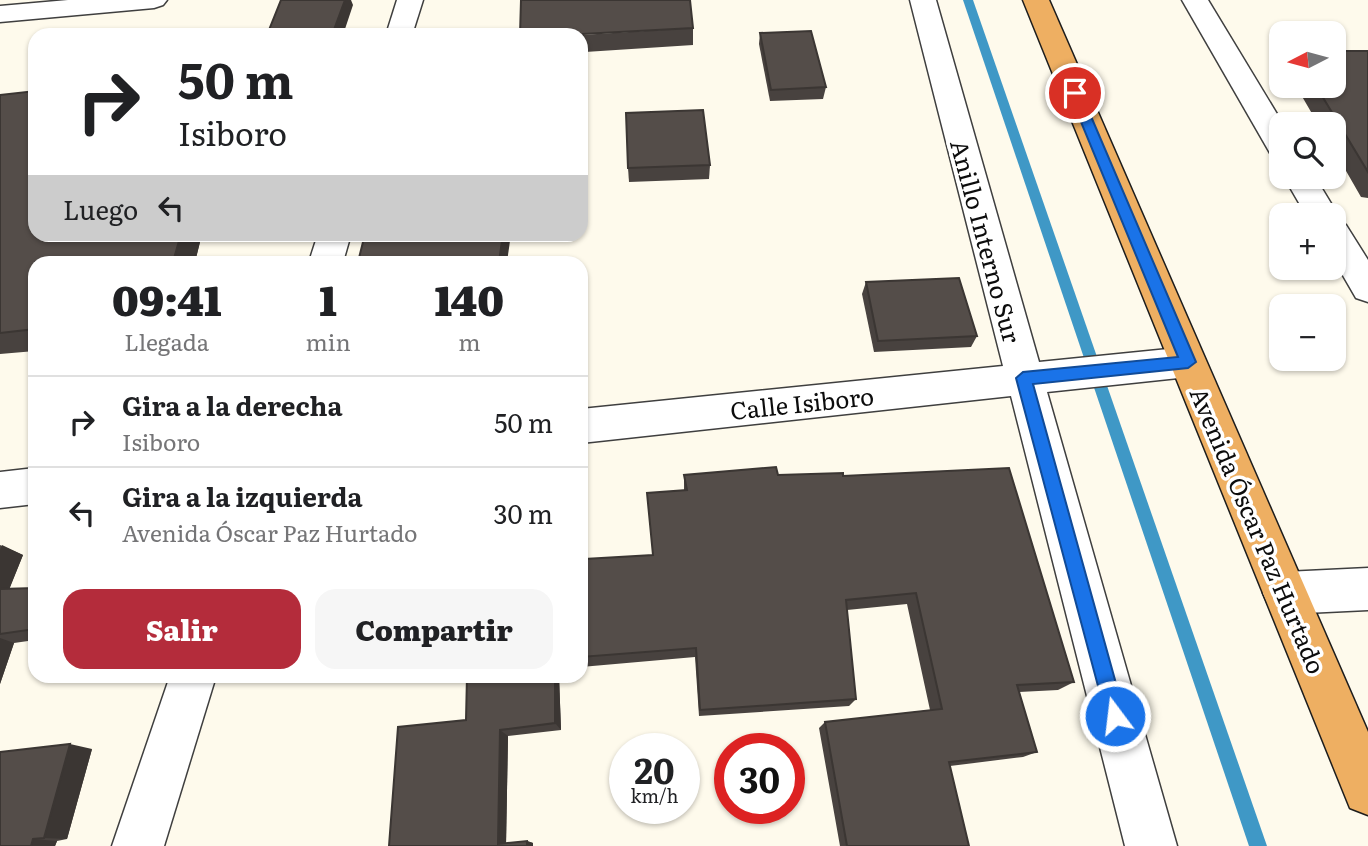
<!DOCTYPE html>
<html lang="es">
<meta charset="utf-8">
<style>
body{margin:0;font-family:Literata,serif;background:#f6f6f6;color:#202124;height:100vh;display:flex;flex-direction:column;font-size:26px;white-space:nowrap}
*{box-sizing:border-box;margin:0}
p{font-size:23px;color:#757577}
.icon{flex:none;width:38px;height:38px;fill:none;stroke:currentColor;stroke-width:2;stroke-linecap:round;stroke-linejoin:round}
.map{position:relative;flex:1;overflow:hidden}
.sheet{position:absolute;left:28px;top:256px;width:560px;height:427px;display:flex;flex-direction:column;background:#fff;border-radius:21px;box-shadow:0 2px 5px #0004}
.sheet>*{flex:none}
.guide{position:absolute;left:28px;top:28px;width:560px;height:214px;border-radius:21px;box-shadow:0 2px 5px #0004;background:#fff;color:#202124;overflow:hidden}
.needle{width:46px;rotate:264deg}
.fabs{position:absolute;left:1269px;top:21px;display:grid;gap:14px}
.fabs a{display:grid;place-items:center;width:77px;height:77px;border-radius:14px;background:#fff;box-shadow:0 2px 5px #0004;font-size:35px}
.speed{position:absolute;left:609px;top:733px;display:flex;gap:14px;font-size:35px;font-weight:700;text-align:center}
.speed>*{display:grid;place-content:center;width:91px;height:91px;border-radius:50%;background:#fff;box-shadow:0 2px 5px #0004;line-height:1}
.speed small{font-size:18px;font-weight:400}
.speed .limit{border:10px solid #d22;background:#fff;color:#111}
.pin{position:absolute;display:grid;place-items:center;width:60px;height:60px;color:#fff;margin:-30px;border:4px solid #fff;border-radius:50%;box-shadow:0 2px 7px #0007}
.me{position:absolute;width:77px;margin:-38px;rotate:345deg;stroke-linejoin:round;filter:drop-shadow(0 0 5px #0008)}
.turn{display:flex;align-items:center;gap:24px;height:147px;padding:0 35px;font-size:32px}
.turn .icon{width:91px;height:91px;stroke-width:2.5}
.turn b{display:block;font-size:49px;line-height:60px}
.then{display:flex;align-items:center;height:66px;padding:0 35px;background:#0003;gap:14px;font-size:26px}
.eta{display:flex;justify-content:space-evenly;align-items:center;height:119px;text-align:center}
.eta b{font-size:42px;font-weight:800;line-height:49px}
.button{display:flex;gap:14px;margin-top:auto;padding:14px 35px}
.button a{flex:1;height:80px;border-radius:21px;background:#b42c3b;color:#fff;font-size:28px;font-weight:800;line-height:80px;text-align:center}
.button a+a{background:#f6f6f6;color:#202124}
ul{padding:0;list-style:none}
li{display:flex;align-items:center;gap:21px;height:91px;padding:0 35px;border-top:2px solid #e0e0e0}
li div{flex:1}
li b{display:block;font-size:26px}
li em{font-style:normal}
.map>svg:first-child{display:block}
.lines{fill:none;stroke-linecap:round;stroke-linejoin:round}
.stream{fill:#3f98c6;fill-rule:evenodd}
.minor-casing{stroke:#3f3f3f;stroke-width:3}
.trunk-casing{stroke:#1d1d1d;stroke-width:3}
.minor{fill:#fff;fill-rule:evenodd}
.trunk{fill:#eeaf62;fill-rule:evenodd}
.wall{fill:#48423f}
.shaded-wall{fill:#3b3633}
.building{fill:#544d49;stroke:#3b3633;stroke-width:2}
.route{fill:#1a73e8;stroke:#114b97;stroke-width:2}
.labels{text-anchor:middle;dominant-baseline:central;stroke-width:7;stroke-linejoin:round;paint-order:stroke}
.street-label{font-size:24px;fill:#0c0c0c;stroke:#fff}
</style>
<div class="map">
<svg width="1368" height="846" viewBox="0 0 1368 846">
<rect width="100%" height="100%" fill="#fefaec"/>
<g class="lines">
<polygon class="stream" points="963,0 973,0 1267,846 1249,846"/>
<defs>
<g id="minor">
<polygon points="68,0 167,0 163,5 154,8 0,22 0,6"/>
<polygon points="397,0 423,0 412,35 386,35"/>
<polygon points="910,0 936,0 1039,362 1188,347 1201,351 1206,362 1201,373 1188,377 1047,392 1177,846 1125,846 1011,396 581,443 581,409 1003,366"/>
<polygon points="1182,0 1208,0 1283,124 1281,156 1270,153"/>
<polygon points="1284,177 1315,177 1338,215 1335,221 1346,225 1368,260 1368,302 1356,298 1334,260 1334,215 1306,215"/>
<polygon points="318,234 351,234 343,262 309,262"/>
<polygon points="35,468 35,504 0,508 0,472"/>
<polygon points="1368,568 1368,610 1285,614 1270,608 1263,593 1270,578 1285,572"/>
<polygon points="170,676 216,676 164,846 112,846"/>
</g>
<polygon id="trunk" points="1023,0 1049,0 1368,732 1368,815 1350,808"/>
</defs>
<use href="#minor" class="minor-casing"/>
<use href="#trunk" class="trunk-casing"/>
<use href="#minor" class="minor"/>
<use href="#trunk" class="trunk"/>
</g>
<g class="wall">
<polygon points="693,28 693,45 585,52 584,124 581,124 581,35"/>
<polygon points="760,33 826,87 823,99 770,101 759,44"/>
<polygon points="1368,51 1368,198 1361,197 1334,150 1334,124 1318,124 1296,86 1334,86"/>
<polygon points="0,95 202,234 195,262 35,262 35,351 0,354"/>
<polygon points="710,165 709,179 629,182 628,168"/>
<polygon points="866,282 977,336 971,347 874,352 862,294"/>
<polygon points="684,475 843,476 1074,682 1058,690 1019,692 1037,752 1023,757 950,766 969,846 840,846 819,728 825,722 930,710 907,604 847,610 856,699 849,706 699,716 695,657 581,667 581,587 586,587 653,555 684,490"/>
<polygon points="0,545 23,555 9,589 35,588 35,640 14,643 0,684"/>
<polygon points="467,676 559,676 561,730 508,736 506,843 527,841 533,843 533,846 389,846 398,727 466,720"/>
<polygon points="92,749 67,839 57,841 55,846 0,846"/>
</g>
<g class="shaded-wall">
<polygon points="345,0 351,0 353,5 343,35 332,35"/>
<polygon points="583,34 585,52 584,124 581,107"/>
<polygon points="181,234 202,234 195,262 173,262"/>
<polygon points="503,234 511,234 507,262 499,262"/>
<polygon points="2,545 23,555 5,600 0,598 0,550"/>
<polygon points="0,638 14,643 0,684"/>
<polygon points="555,676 559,676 561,730 555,723"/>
<polygon points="500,730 508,736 506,846 498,844"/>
<polygon points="70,744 92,749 67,839 44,838"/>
<polygon points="33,839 57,841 55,846 31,846"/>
<polygon points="527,841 533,843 533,846 527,846"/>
</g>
<g class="building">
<polygon points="281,0 345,0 332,35 267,35"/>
<polygon points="521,0 690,0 693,28 583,34 581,107 581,35 520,35"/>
<polygon points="811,31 826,87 771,90 760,33"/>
<polygon points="1334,51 1368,51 1368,172 1316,86 1334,86"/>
<polygon points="35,91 35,234 181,234 173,262 35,262 35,329 0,333 0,95"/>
<polygon points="703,110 710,165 628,168 626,113"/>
<polygon points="365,234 503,234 499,262 358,262"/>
<polygon points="959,278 977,336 878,341 866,282"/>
<polygon points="776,467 778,475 843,473 843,476 1009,468 1074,682 1017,685 1037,752 949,762 969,846 847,846 825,722 942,709 916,593 846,600 856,699 700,710 696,648 581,657 581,587 586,587 585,559 653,555 647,493 687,490 684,475"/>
<polygon points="35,588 35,629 0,634 0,589"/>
<polygon points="467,676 555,676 555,723 500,730 498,844 527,841 527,846 389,846 398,727 466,720"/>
<polygon points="70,744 44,838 33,839 31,846 0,846 0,752"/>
</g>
<polygon class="route" points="1075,89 1081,93 1196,362 1188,368 1033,384 1125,716 1122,723 1115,726 1109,723 1106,716 1016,378 1023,372 1178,357 1069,93"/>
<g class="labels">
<g class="street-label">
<text transform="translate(987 241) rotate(75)">Anillo Interno Sur</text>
<text transform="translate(802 402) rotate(-6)">Calle Isiboro</text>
<text transform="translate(1259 530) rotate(67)">Avenida Óscar Paz Hurtado</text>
</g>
</g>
</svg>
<div class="fabs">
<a><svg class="needle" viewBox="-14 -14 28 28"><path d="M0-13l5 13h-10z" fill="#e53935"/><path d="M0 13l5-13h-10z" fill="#757577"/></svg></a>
<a><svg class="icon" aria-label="search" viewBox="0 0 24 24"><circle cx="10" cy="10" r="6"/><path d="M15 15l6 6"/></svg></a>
<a>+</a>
<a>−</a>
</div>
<div class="speed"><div>20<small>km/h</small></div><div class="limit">30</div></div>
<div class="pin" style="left:1075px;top:93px;background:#d93025"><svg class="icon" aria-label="arrive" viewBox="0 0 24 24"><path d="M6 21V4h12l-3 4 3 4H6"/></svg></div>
<svg class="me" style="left:1115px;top:716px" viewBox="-20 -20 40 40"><circle r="17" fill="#1a73e8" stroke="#fff" stroke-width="3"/><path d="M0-11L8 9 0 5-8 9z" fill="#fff"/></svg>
<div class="guide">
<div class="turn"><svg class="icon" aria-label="right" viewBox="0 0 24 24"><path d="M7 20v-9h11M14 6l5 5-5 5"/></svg><div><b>50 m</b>Isiboro</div></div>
<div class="then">Luego<svg class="icon" aria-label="left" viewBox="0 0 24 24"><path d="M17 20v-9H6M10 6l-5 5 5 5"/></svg></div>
</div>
<section class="sheet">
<div class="eta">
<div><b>09:41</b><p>Llegada</p></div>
<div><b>1</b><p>min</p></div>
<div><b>140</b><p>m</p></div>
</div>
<ul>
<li><svg class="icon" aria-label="right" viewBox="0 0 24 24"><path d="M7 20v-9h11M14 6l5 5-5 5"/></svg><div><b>Gira a la derecha</b><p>Isiboro</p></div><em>50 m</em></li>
<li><svg class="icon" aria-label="left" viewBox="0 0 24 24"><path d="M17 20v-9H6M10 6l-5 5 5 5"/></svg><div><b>Gira a la izquierda</b><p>Avenida Óscar Paz Hurtado</p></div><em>30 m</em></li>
</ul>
<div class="button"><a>Salir</a><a>Compartir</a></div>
</section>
</div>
